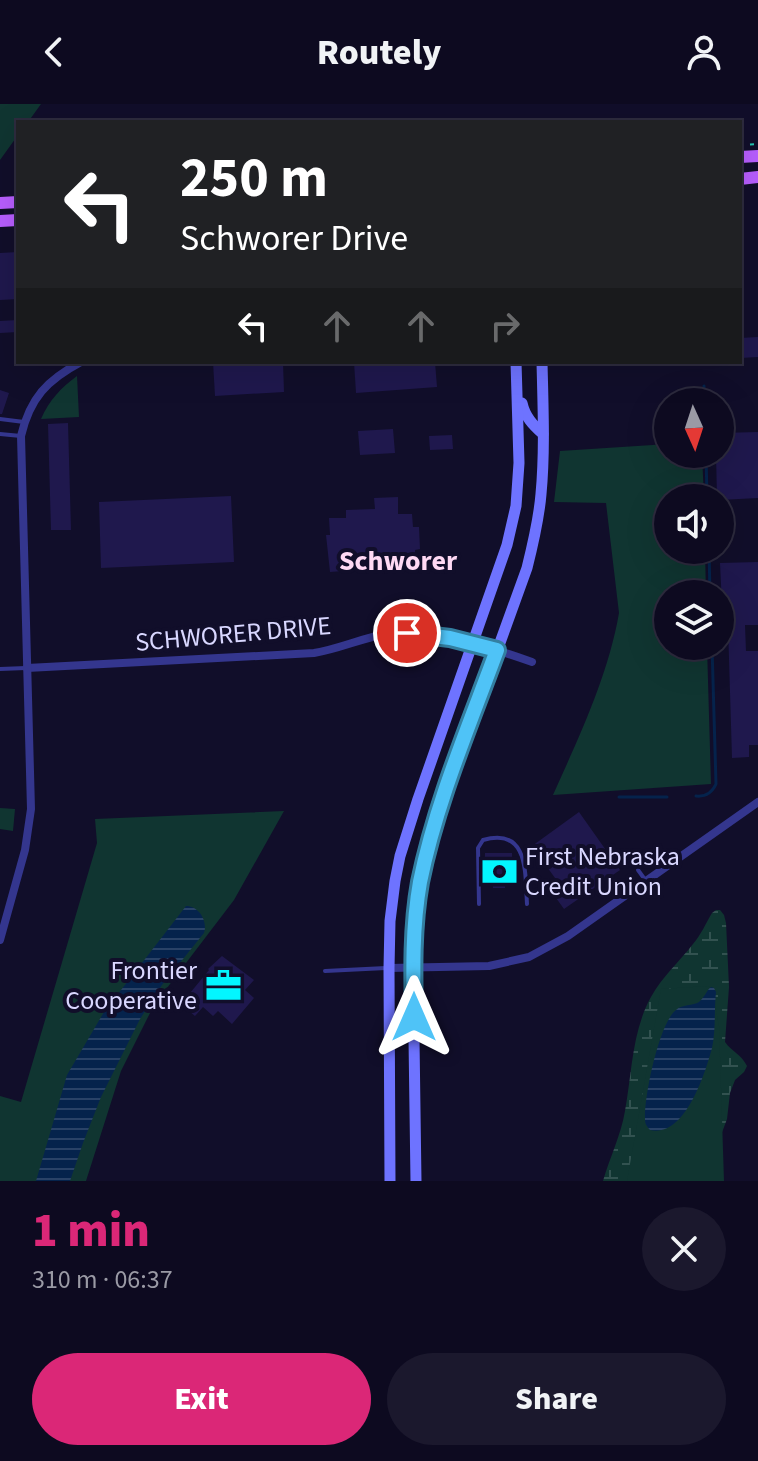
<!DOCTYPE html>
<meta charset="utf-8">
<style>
body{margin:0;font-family:"Source Sans 3",sans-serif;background:#1b182d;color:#f1f3f6;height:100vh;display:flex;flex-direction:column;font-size:30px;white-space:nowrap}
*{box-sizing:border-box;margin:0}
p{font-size:26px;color:#9a9aa5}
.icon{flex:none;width:44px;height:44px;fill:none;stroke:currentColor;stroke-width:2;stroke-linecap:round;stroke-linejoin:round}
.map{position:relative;height:1077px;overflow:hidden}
.details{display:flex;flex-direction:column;background:#0d0a20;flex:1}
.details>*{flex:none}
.guide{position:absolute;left:16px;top:16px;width:726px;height:244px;border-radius:0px;box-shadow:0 8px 32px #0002,0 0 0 2px #2d2b3e;background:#202124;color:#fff;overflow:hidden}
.needle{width:52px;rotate:177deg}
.buttons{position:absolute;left:654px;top:284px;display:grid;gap:16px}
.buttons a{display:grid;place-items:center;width:80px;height:80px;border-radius:50%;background:#0d0a20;box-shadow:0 8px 32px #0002,0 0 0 2px #2d2b3e;font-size:40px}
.pin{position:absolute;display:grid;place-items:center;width:68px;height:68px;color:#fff;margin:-34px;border:4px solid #fff;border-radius:50%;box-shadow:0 2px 8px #0007}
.me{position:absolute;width:88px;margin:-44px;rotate:0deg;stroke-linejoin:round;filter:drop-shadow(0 0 6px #0008)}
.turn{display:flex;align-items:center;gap:28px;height:168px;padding:0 32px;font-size:36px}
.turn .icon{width:104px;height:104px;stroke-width:2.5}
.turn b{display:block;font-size:56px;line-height:68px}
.lanes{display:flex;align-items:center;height:76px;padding:0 32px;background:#0003;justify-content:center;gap:40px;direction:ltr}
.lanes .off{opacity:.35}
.round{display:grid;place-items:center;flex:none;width:84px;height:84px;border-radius:42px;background:#1b182d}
.overview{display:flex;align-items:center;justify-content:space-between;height:136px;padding:0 32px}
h1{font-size:48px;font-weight:800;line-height:60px;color:#db2777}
.cta{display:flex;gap:16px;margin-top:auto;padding:16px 32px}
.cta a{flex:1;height:92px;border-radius:48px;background:#db2777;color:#fff;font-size:32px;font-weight:800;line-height:92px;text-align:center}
.cta a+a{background:#1b182d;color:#f1f3f6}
header{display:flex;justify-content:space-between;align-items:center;height:104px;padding:0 32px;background:#0d0a20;font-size:36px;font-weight:800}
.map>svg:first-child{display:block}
.wetland{fill:url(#wetland-marsh)}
.green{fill:#103531}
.water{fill:url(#water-rules)}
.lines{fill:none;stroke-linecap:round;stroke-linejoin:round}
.stream{stroke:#05234c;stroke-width:3}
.building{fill:#1f184d}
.path{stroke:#23c7b3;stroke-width:2;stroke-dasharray:4 6;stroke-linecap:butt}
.lane{stroke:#34368e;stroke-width:4}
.street{stroke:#34368e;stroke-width:8}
.secondary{stroke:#6e73ff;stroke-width:11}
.primary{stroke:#b85eff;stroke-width:12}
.route-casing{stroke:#337fa1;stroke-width:20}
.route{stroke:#4fc3f7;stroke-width:14}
.labels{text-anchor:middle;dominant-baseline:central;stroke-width:8;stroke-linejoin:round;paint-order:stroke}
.street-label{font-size:26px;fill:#d9d7ff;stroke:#110e2a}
.poi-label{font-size:26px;fill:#d9d7ff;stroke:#110e2a;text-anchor:start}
.neighbourhood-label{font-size:28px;font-weight:bold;fill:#ffd9f4;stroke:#110e2a}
</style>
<header><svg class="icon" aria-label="back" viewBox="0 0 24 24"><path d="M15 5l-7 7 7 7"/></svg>Routely<svg class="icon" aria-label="person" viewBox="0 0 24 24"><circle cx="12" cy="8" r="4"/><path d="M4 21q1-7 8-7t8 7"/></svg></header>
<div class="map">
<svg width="758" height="1077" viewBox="0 0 758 1077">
<defs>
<pattern id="wetland-marsh" width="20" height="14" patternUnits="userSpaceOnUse" patternTransform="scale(2)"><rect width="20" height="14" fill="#103531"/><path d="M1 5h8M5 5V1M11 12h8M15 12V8" fill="none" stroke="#325250"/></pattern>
<pattern id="water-rules" width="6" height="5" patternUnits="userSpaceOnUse" patternTransform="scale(2)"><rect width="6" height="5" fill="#05234c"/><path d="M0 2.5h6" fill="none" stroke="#294267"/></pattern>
</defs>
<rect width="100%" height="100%" fill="#110e2a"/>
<path class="wetland" d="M 716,806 L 720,806 L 724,811 L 726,819 L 729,883 L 725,938 C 732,948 741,950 747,962 L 744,968 L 735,976 L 730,989 L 727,1015 L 704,1077 L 603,1077 C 610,1053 621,1031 625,1007 C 632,969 632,927 651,893 C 662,873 679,858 693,840 C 701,831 706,819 712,809 Z"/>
<g class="green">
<polygon points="0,0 41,0 28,18 18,18 18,31 0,56"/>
<path d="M 77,272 L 79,313 L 41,315 C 49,296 61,284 77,272 Z"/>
<path d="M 668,340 L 668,350 L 702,350 L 704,394 L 668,394 L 668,446 L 705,446 L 706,490 L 668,490 L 668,542 L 707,542 L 711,680 L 553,691 C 579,633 608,572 619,509 L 606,399 L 554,398 L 560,347 Z"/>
<polygon points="0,704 15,705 13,727 0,725"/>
<polygon points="284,707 234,796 154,901 121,967 86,1077 0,1077 0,992 21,998 97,739 95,715"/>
<polygon points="709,882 713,891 719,922 724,1077 627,1077 661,885"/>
</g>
<g class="water">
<path d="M 186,802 C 199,802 208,817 204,829 L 162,881 L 140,915 L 101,993 L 83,1039 L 70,1077 L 36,1077 L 67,971 L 104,908 Z"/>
<path d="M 711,883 L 714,884 L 716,888 C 714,907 716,926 712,944 C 705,970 685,1034 650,1026 C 647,1022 645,1021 645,1015 C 644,993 659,919 676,906 C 682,900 693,902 699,898 C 705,893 706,887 711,883 Z"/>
</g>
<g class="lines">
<g class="stream">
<polyline points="704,282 705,298"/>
<polyline points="706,350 707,394"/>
<polyline points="709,446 710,490"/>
<path d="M 696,692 C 706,693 712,689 716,680 L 712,542"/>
<polyline points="619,693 667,693"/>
</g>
</g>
<g class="building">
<polygon points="18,148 18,195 0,196 0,149"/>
<polygon points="18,216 18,228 0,229 0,217"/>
<polygon points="758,233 758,253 740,254 740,234"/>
<polygon points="213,258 283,258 284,288 215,292"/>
<polygon points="354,258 435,258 437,283 356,289"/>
<polygon points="0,286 9,289 2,310 0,310"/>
<polygon points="68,319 71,426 51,426 48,320"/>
<polygon points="393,325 395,349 360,351 358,327"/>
<polygon points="758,328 758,394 720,396 717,394 716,350 720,350 720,329"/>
<polygon points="452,331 453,345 430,346 429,332"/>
<polygon points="231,392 234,458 101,464 99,398"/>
<polygon points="398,393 398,410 412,410 413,423 419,423 420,445 415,446 415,452 393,453 393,463 330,468 326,431 330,431 329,414 346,414 346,406 375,405 374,394"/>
<polygon points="758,458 758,521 745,521 746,547 758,547 758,641 749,641 749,653 732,654 728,522 723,522 720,459"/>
<polygon points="579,708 620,766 564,805 546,780 555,774 532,742"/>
<polygon points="485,749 512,749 513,781 505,781 505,784 493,784 493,781 486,781 485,776 484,776"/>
<polygon points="222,852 254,876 245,886 254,894 232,920 218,907 213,912 203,903 195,912 181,900 209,866 208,865"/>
</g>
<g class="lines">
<polyline class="path" points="740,41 758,40"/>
<g class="lane">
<polyline points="0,315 24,318"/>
<polyline points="0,330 21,332"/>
<polyline points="0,565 26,564"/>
<polyline points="656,754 664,764"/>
<polyline points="638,766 646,777"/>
<path d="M 479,800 L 478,744 L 483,736 C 529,723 525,769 527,800"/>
<polyline points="325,867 386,864"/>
</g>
<g class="street">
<path d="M 27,564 L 314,549 C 339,545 362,534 386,530 C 432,523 489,543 532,558"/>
<path d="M 0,836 L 25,746 L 31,705 L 21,332 C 30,294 47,276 81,258"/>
<polyline points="389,864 489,862 529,853 568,832 758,698"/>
</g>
<g class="secondary">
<path d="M 522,299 C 525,313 533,321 543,330"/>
<polyline points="390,1077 389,864 390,817 395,777 400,752 418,695 507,441 516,402 519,359 516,258"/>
<path d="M 416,1077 L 413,864 L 414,827 L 420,780 L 431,736 L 454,666 L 527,464 C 533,440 539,415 541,390 C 545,347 543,302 542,258"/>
</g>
<g class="primary">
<polyline points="740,53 758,52"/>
<polyline points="740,75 758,73"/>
<polyline points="0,99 18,98"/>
<polyline points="0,117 18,116"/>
</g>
</g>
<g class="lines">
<defs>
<path id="route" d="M 407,529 L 450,534 L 497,546 C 469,622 436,699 420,778 C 412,823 413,868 414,913"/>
</defs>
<use href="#route" class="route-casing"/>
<use href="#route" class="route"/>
</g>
<defs>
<symbol id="bank-bare" viewBox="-9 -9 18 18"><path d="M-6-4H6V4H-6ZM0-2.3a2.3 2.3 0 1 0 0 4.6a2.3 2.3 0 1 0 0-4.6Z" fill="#03f6ff" stroke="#110e2a" stroke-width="2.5" paint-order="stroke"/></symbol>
<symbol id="office-bare" viewBox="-9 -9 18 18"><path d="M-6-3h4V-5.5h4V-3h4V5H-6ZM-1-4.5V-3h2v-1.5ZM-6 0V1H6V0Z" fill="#03f6ff" stroke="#110e2a" stroke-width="2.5" paint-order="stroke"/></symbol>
</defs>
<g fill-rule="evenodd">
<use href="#bank-bare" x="474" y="742" width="51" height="51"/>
<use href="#office-bare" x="198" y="856" width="51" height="51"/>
</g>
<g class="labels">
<g class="street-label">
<text transform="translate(233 530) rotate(-5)">SCHWORER DRIVE</text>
</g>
<g class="poi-label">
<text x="525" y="752">First Nebraska<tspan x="525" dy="30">Credit Union</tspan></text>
<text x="197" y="866" text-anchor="end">Frontier<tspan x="197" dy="30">Cooperative</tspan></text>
</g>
<g class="neighbourhood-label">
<text x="398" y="457">Schworer</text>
</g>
</g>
</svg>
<div class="buttons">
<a><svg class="needle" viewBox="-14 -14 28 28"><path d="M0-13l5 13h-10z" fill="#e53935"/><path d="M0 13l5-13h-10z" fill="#9a9aa5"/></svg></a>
<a><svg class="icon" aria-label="sound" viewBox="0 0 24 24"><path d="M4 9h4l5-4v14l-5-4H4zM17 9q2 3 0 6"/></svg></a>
<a><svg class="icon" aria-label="layers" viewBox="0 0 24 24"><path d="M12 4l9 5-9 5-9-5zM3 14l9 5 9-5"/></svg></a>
</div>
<div class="pin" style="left:407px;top:529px;background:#d93025"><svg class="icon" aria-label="arrive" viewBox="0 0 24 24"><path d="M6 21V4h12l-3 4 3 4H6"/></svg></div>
<svg class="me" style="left:414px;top:913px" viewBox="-20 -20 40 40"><path d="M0-17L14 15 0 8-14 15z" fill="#4fc3f7" stroke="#fff" stroke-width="4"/></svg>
<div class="guide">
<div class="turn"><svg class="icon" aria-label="left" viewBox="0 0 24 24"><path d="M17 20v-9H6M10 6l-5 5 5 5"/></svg><div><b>250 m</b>Schworer Drive</div></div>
<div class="lanes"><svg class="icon" aria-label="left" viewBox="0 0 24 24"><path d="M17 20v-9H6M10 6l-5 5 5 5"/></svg><svg class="icon off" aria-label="ahead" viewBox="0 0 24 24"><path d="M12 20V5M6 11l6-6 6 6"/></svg><svg class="icon off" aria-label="ahead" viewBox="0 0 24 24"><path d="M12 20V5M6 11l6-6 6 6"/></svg><svg class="icon off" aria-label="right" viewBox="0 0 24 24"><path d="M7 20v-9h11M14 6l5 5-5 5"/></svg></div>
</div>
</div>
<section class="details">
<div class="overview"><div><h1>1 min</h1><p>310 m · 06:37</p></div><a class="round"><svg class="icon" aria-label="close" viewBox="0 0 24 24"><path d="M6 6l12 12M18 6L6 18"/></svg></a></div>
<div class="cta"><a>Exit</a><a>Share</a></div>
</section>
